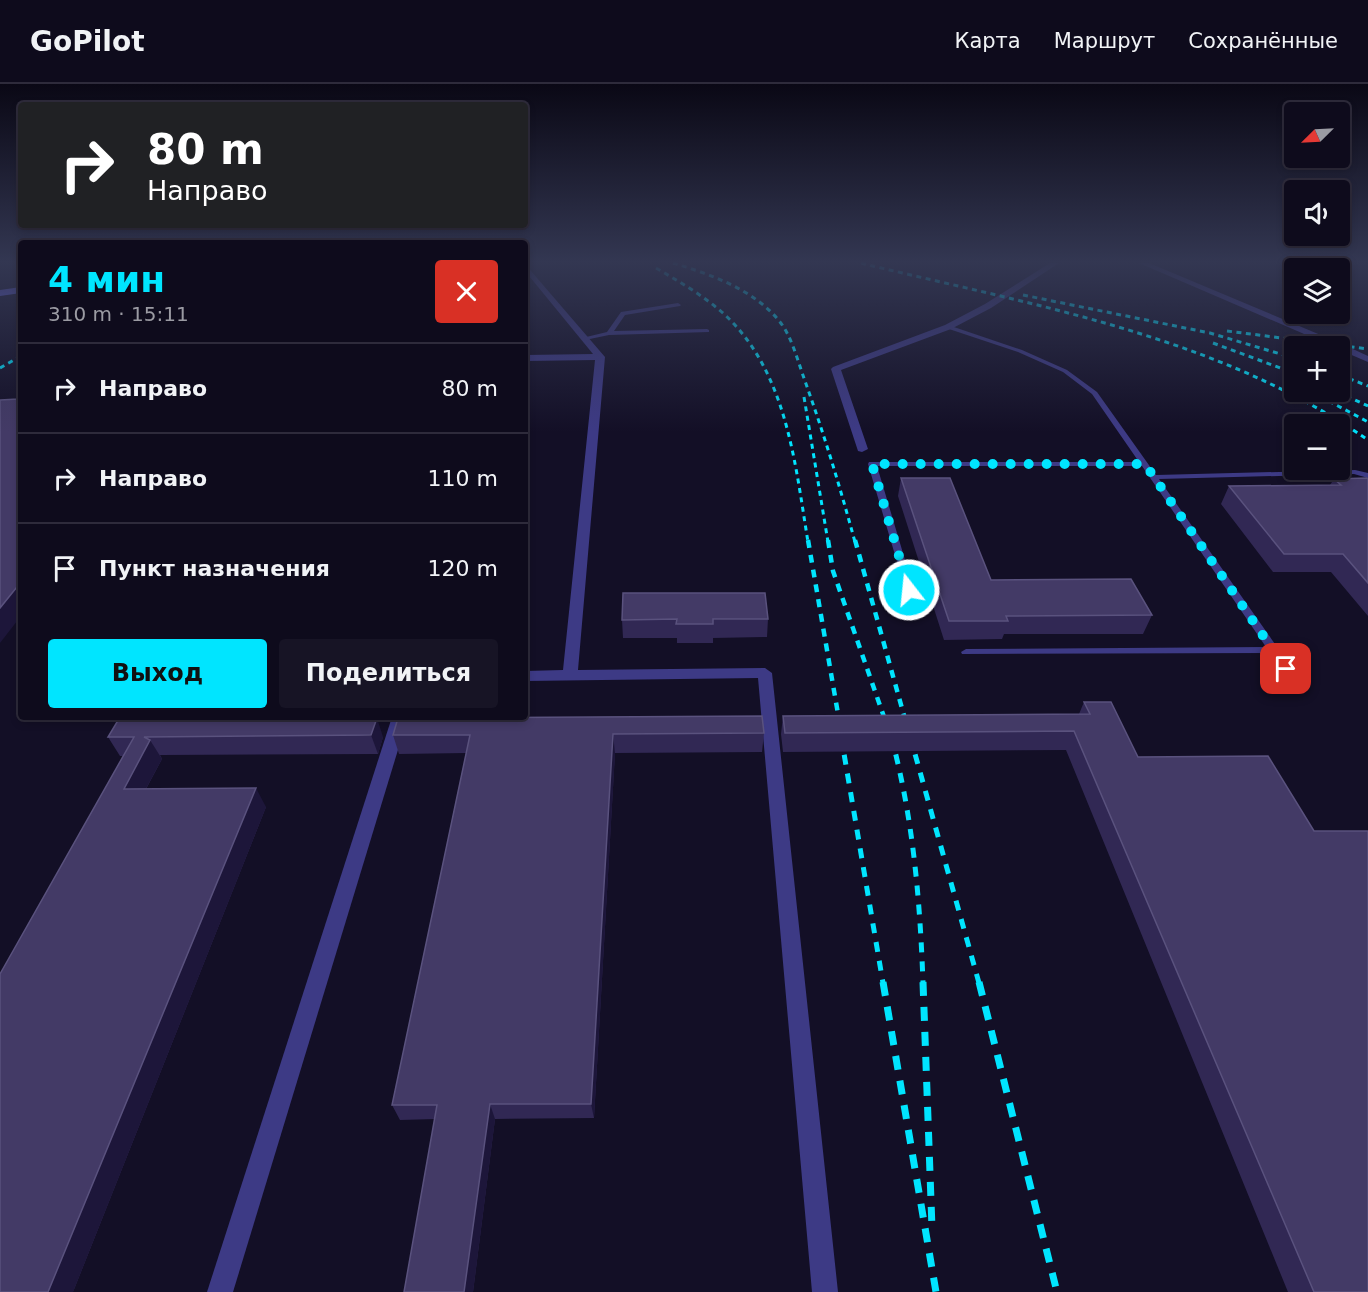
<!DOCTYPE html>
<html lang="ru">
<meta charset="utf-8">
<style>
body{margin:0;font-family:"DejaVu Sans",sans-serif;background:#171425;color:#f1f3f6;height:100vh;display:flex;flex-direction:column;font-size:22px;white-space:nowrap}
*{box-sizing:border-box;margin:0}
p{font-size:20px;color:#9b9ba3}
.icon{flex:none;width:33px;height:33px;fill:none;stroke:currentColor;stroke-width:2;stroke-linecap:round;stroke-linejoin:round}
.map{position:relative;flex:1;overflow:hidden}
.details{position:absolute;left:18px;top:156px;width:510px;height:480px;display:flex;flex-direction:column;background:#0e0b1c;border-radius:6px;box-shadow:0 3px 9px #0003,0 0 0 2px #2e2b3b}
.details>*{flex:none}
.top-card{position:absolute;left:18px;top:18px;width:510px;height:126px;border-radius:6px;box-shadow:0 3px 9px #0003,0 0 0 2px #2e2b3b;background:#202124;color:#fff;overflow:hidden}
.needle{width:39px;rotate:246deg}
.fabs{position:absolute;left:1284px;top:18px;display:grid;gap:12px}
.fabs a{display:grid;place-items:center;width:66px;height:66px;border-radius:6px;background:#0e0b1c;box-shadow:0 3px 9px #0003,0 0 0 2px #2e2b3b;font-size:30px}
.pin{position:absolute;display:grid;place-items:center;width:51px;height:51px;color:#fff;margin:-26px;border-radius:12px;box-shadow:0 3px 9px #0006}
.me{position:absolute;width:66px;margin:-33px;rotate:344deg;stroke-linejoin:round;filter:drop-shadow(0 0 4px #0008)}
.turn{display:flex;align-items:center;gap:21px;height:126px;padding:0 30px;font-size:27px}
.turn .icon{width:78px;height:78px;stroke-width:2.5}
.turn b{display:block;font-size:42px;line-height:51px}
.round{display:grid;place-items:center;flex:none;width:63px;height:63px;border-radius:6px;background:#171425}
.overview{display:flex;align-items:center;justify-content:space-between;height:102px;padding:0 30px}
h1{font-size:36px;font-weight:600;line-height:45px;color:#00e5ff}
.cta{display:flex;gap:12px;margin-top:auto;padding:12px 30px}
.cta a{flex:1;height:69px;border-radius:6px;background:#00e5ff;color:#111;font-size:24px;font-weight:600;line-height:69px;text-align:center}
.cta a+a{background:#171425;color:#f1f3f6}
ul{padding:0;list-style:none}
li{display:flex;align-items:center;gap:18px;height:90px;padding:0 30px;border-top:2px solid #2e2b3b}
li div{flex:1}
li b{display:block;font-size:22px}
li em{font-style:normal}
header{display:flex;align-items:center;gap:36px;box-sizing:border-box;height:84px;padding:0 30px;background:#0e0b1c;border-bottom:2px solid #2e2b3b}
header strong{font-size:28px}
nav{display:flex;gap:33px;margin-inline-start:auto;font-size:21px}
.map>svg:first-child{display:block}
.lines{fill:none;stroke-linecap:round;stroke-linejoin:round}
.lane{fill:#3d3a85;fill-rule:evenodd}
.street{fill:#3d3a85;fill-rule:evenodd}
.secondary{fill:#6f6bff;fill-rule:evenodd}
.rail-far3{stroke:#00e5ff;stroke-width:3;stroke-dasharray:5 4.5;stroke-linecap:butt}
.rail-far2{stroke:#00e5ff;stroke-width:4.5;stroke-dasharray:8 7;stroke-linecap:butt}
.rail-far1{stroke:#00e5ff;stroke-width:5;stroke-dasharray:10 9;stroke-linecap:butt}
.rail{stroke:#00e5ff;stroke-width:7;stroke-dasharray:14 11;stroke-linecap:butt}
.wall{fill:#312854}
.shaded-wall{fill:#1d163a}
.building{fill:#433a66;stroke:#5a527e;stroke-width:1.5}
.route{stroke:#00e5ff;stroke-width:10;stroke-dasharray:0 18}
</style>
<header>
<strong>GoPilot</strong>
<nav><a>Карта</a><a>Маршрут</a><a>Сохранённые</a></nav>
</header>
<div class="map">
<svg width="1368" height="1208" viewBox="0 0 1368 1208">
<rect width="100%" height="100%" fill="#130f26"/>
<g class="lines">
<g class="lane">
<polygon points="678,219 681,221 680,222 625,231 614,247 707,245 709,246 709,248 609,251 585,256 582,254 607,248 621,228"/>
<polygon points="948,241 1022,266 1067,286 1097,308 1156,391 1355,386 1368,389 1368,394 1354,390 1159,395 1303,600 1304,603 1303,606 1295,606 1270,569 962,570 961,568 966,565 1266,563 1142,382 877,382 914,506 909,509 906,508 868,380 869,378 1139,378 1092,310 1063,288 1018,268 946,244 945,243"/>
</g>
<g class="street">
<polygon points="1050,179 1059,179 991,224 951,245 841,286 868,365 862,368 858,367 831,285 833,283 945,241 985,220"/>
<polygon points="1139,179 1149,179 1342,260 1368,272 1368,278 1340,266 1340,262 1332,262"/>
<polygon points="525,180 605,273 578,586 765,584 772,589 838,1208 812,1208 758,594 525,597 525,587 563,586 595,276 525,277 525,271 593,270 525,187"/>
<polygon points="392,633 408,633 233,1208 207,1208"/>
</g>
<polygon class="secondary" points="21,203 21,209 0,212 0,206"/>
<g class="rail-far3">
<path d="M 673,179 C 710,190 755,206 780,238 C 792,253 798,278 805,297 C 824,350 840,403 855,458"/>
<path d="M 861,179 C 1036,222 1218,252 1368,356"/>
<path d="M 656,184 C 680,198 704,212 724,230 C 787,288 795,379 808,458"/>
<polyline points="1023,211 1210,249 1294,274"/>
<polyline points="1227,247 1368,265"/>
<polyline points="1213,259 1294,289"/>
<polyline points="0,284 21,272"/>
<polyline points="1340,291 1368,302"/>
<polyline points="1312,308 1368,338"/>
<polyline points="1338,308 1368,322"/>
<polyline points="804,313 828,458"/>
</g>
<g class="rail-far2">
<polyline points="808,456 842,653"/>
<polyline points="828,456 833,487 891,653"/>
<polyline points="855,456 910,653"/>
</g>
<g class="rail-far1">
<polyline points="841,652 883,899"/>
<path d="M 891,652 C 913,733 920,815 923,899"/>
<polyline points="910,652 979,899"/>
</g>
<g class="rail">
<polyline points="883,898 936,1208"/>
<polyline points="923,898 932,1144"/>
<polyline points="979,898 1057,1208"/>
</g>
</g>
<g class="wall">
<polygon points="901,394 991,496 1152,531 1143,550 1004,550 1002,555 944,556 898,412"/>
<polygon points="1334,395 1368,395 1368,532 1331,488 1273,488 1221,420 1229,402 1330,401"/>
<polygon points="768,535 767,553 713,554 713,559 677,559 677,554 623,554 622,536"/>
<polygon points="1084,618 1138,673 1314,747 1368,1208 1288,1208 1066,666 783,668 781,650 783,632 1079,630"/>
<polygon points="177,635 383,653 378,670 160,671 162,675 146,705 266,723 73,1208 124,672 120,672 108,653"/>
<polygon points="764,649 762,668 615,669 594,1034 495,1035 473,1208 404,1208 435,1035 400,1036 392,1021 466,669 399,670 393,651"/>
</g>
<g class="shaded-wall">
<polygon points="21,498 21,532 0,559 0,524"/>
<polygon points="163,633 176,633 180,640 162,635"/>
<polygon points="377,634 383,653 378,670 371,651"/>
<polygon points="613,650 615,669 594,1034 591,1020"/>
<polygon points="150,656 162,675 136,723 124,705"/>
<polygon points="256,704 266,723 73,1208 48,1208"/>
<polygon points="490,1020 495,1035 473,1208 464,1208"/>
</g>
<g class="building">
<polygon points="21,312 21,498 0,524 0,316 18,315"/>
<polygon points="901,394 950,394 991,496 1131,495 1152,531 1006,532 1008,537 949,537"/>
<polygon points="1367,394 1368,395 1368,499 1343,470 1284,470 1229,402 1341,401 1334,395"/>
<polygon points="623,509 765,509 768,535 713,535 713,540 676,540 677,535 622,536"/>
<polygon points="1084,618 1111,618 1138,673 1268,672 1314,747 1368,747 1368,1208 1314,1208 1074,647 785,649 783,632 1090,630"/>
<polygon points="762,632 764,649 613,650 591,1020 490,1020 464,1208 404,1208 437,1021 392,1021 470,651 393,651 398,634"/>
<polygon points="120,633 163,633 162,635 377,634 371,651 144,653 150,656 124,705 256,704 48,1208 0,1208 0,890 134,653 108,653"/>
</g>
<linearGradient id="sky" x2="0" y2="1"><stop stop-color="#0a0815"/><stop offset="0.51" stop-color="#333752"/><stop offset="1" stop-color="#333752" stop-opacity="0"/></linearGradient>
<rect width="1368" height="348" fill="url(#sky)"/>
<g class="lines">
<polyline class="route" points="909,506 872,380 1145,380 1286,585"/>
</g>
</svg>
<div class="fabs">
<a><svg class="needle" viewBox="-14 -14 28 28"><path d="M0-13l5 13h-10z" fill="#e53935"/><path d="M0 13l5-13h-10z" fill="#9b9ba3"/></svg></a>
<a><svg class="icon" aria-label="sound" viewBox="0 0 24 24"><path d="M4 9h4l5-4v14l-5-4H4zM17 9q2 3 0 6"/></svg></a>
<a><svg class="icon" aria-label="layers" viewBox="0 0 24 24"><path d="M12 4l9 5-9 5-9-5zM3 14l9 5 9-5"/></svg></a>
<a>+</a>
<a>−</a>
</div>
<div class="pin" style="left:1286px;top:585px;background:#d93025"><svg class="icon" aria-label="arrive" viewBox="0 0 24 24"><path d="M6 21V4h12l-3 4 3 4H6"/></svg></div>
<svg class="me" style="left:909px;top:506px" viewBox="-20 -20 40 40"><circle r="17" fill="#00e5ff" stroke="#fff" stroke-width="3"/><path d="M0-11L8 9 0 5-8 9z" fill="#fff"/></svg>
<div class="top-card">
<div class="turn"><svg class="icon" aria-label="right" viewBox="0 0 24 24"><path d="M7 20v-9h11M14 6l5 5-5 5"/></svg><div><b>80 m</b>Направо</div></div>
</div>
<section class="details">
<div class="overview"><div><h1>4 мин</h1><p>310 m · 15:11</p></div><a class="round" style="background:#d93025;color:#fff"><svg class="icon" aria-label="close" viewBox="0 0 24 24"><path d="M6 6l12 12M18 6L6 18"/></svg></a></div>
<ul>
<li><svg class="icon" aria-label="right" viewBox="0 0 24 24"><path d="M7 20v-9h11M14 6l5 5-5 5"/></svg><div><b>Направо</b></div><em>80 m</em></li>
<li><svg class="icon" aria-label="right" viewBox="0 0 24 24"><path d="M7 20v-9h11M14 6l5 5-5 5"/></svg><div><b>Направо</b></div><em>110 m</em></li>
<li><svg class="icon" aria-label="arrive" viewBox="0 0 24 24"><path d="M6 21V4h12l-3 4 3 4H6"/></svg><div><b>Пункт назначения</b></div><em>120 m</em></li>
</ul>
<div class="cta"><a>Выход</a><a>Поделиться</a></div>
</section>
</div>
